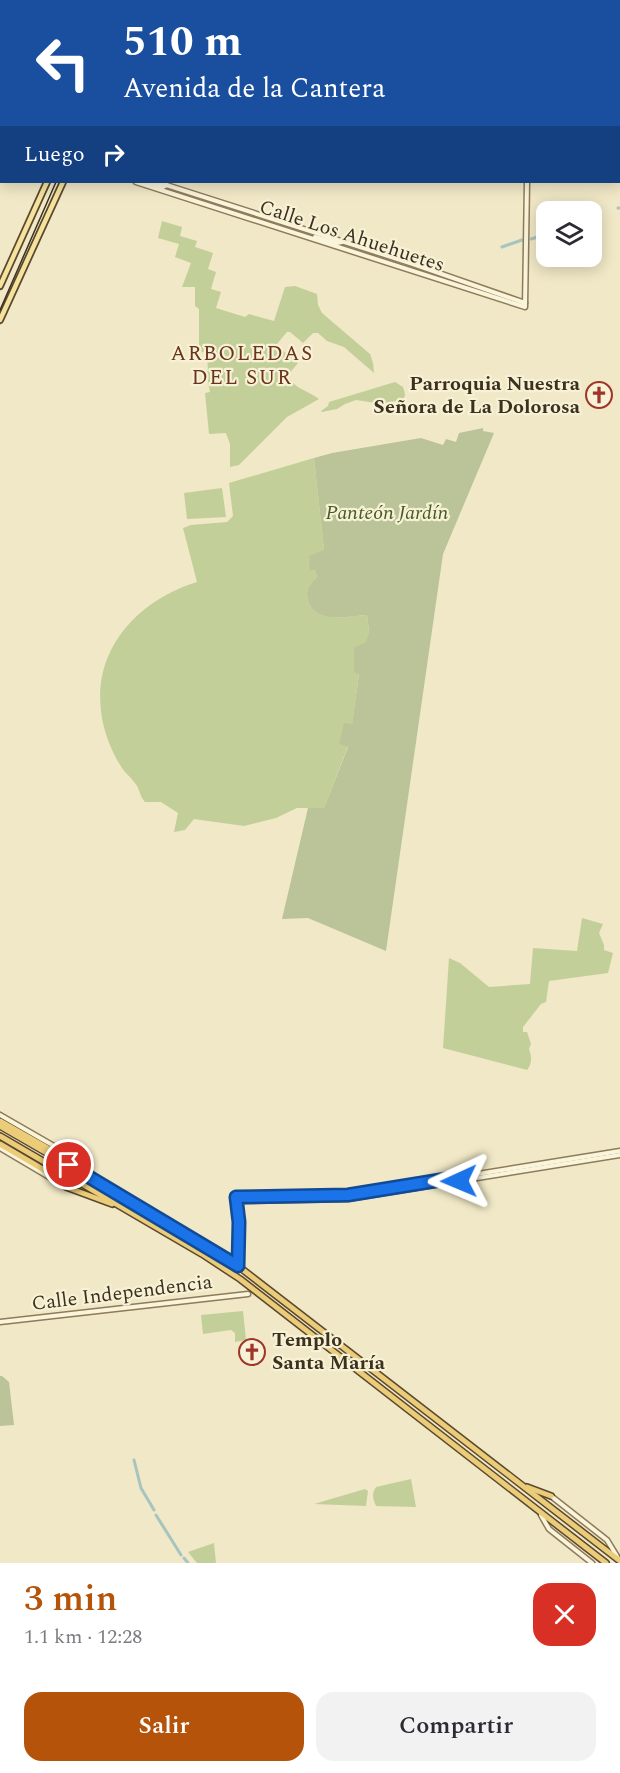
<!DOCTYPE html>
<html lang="es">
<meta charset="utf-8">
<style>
body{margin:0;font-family:Spectral,serif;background:#f2f2f3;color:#2b2b33;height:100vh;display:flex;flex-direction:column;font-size:22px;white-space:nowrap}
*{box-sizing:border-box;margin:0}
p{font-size:20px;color:#7c7c81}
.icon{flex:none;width:33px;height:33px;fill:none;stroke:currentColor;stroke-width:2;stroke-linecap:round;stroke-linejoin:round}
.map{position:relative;height:1563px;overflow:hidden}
.panel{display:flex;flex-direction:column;background:#fff;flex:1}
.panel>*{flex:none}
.guide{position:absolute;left:0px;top:0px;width:621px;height:183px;box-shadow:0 3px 15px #0003;background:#1a4fa0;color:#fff;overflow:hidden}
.tools{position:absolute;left:536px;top:201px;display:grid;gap:12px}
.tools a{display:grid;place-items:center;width:66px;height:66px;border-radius:12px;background:#fff;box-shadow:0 3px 15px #0003;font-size:30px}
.pin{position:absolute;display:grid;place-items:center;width:51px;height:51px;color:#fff;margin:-26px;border:3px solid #fff;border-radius:50%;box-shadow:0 2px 6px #0007}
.me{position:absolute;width:66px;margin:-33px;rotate:269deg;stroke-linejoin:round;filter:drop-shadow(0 0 4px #0008)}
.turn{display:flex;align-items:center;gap:21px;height:126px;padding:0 24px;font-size:27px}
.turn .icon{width:78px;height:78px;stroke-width:2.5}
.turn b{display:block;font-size:42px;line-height:51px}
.then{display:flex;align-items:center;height:57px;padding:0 24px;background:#0003;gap:12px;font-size:22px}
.round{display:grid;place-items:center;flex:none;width:63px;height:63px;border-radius:18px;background:#f2f2f3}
.head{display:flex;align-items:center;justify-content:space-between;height:102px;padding:0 24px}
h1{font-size:36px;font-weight:600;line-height:45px;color:#b45309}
.primary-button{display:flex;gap:12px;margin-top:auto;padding:12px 24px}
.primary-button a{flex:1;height:69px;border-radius:18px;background:#b45309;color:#fff;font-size:24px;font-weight:600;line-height:69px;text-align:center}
.primary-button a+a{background:#f2f2f3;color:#2b2b33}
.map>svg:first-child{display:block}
.green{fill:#c3cf99}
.cemetery{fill:#bac498}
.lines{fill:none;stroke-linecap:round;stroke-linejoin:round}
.stream{stroke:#6d938e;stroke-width:1.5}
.canal{stroke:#a7c4bf;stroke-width:3}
.tertiary-casing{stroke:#8d7b5a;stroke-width:7}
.primary-casing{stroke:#5b482f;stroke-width:8}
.trunk-casing{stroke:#5b482f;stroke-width:8}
.tertiary{stroke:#faf4da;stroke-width:4}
.primary{stroke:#f4e39d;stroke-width:4.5}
.trunk{stroke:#ebcc78;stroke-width:5}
.tram{stroke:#3c301f;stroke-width:1.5}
.trunk-bridge-casing{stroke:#5b482f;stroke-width:8;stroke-linecap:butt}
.trunk-bridge{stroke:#ebcc78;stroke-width:5}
.route-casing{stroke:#114b97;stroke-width:15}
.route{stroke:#1a73e8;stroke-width:10}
.labels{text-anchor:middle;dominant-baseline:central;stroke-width:4.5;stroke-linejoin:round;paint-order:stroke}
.street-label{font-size:20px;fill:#3c301f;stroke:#f7f1d6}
.poi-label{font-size:20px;font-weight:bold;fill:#3c301f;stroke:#f7f1d6;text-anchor:end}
.park-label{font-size:20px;font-style:italic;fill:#465a25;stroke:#f7f1d6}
.neighbourhood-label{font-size:21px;letter-spacing:1.5px;fill:#6b351c;stroke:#f7f1d6}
</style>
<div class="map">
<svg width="620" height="1563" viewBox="0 0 620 1563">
<rect width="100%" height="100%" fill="#f0e8c6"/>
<g class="green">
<path d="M 162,221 L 182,227 L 180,236 L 197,241 L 195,247 L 213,253 L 208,269 L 216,272 L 211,289 L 221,292 L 216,308 L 245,317 L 249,314 L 274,321 L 285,287 L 295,286 L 317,294 L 318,305 L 322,313 L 370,354 L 373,363 L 374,373 L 344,347 L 327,341 L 318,333 L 313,333 L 303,343 L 290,332 L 287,332 L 276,345 L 298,363 L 288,375 C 292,388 309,391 319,399 L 287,417 L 239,465 L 230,467 L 230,444 L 226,433 L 209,434 L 205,393 L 210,392 L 206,371 L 208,371 L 207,353 L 199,351 L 199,309 L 195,306 L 195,287 L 182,287 L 191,263 L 175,257 L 179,244 L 158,238 Z"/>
<polygon points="395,382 403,387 405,394 404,400 381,403 379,401 376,403 356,400 345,404 337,409 322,412 321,411 328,406 329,402"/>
<path d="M 314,458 L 324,550 L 311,571 L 315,570 L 317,577 C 309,585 305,591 308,601 C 316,625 348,616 367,615 L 369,632 L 359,673 L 352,725 L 340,744 L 348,746 L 324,808 L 297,808 L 276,818 L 244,826 L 194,819 L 185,830 L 174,832 L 178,813 L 161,802 L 145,802 C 140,797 140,791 137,786 C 134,781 129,776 125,772 C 118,763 112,751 108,740 C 81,665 127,604 197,582 L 183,528 L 191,525 L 227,522 L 233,516 L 229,483 Z"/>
<polygon points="222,488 226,517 187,519 184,493"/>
<path d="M 582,918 L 603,924 L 599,933 L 604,945 L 604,950 L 613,953 L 608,973 L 549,981 L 546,1002 L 541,1004 L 523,1027 L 523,1032 L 527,1032 L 531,1044 L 529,1049 C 532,1057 532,1064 527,1070 L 443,1048 L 449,958 L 460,963 L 489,987 L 530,984 L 533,948 L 577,951 Z"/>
<polygon points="243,1311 246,1340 235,1342 235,1333 231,1330 203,1334 201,1315"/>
<path d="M 411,1479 L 416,1507 L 376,1506 C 373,1498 371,1495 376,1487 Z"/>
<polygon points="365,1489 368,1491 366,1506 314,1504"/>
<polygon points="214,1543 216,1563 197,1563 188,1552"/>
</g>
<g class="cemetery">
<path d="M 483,428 L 483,431 L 494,433 L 443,554 L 386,951 L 308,918 L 282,919 L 308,808 L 324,808 L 348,747 L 339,744 L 344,723 L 352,724 L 359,674 L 354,672 L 354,648 L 366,642 L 369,632 L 367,615 C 348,616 316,625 308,601 C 305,590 309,585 317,577 L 315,570 L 310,571 L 309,556 L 324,550 L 314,458 L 332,453 L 421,438 L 443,445 L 446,439 L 456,442 L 459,433 Z"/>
<polygon points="0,1376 2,1376 9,1382 14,1425 0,1426"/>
</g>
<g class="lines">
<polyline class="stream" points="149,2 149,0"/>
<g class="canal">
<polyline points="618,208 620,208"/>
<polyline points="531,239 541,236 546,231"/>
<polyline points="502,247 522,240"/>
<polyline points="134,1460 141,1488 154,1510"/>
<polyline points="156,1515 181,1555"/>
<polyline points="184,1558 188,1563"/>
</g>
<defs>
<g id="tertiary">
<polyline points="506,0 510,2"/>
<polyline points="525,0 529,2"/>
<polyline points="620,32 620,33"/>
<polyline points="620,39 620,40"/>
<polyline points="0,131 2,131"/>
<polyline points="0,137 2,138"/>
<polyline points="136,182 525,307 527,182"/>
<polyline points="157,182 413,264 525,303"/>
<polyline points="148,183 163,187 167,185"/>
<polyline points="315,237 337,243 342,242"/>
<polyline points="0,1115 80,1161"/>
<polyline points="0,1148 66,1187"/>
<polyline points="238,1201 347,1199 620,1155"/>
<polyline points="238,1266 239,1222 236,1197 348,1195 620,1151"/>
<polyline points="0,1322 248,1294"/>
<polyline points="551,1496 607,1540 618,1558"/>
<polyline points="541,1515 549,1529 592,1563"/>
</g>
<g id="primary">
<polyline points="125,2 125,0"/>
<polyline points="140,2 141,0"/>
<polyline points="0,286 47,182"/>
<polyline points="0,320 63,182"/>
</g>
<g id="trunk">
<polyline points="0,1121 58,1154"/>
<polyline points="0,1126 177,1228 238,1266 620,1561"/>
<polyline points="0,1136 202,1254 240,1279 606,1563"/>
<polyline points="0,1144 51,1174"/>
<polyline points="80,1161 87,1175"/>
<polyline points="66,1187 112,1204"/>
<polyline points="527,1487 551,1496"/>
</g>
</defs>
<use href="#tertiary" class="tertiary-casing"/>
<use href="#primary" class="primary-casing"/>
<use href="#trunk" class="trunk-casing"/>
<use href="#tertiary" class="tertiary"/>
<use href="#primary" class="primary"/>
<use href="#trunk" class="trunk"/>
<g class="tram">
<polyline points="134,2 135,0"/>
<polyline points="0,310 56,182"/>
</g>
<defs>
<polyline id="trunk-bridge" points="51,1174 63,1179 70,1177 73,1172 71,1162 58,1154"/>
</defs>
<use href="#trunk-bridge" class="trunk-bridge-casing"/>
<use href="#trunk-bridge" class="trunk-bridge"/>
</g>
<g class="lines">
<defs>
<polyline id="route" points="69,1165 238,1266 239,1222 236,1197 348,1195 459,1177 459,1181"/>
</defs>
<use href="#route" class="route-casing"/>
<use href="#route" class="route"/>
</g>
<defs>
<symbol id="church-ring" viewBox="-11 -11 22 22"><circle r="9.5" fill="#f7f1d6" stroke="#9f3428" stroke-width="1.5"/><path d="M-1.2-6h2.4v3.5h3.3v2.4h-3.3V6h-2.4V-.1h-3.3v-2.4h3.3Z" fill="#9f3428"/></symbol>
</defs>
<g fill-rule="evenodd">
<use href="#church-ring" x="584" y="380" width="30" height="30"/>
<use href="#church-ring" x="237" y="1337" width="30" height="30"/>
</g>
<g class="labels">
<g class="street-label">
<text transform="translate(352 236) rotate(18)">Calle Los Ahuehuetes</text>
<text transform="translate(122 1293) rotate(-7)">Calle Independencia</text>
</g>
<g class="poi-label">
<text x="580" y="384">Parroquia Nuestra<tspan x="580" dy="23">Señora de La Dolorosa</tspan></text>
<text x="272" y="1340" text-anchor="start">Templo<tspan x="272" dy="23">Santa María</tspan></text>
</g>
<g class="park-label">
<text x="387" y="513">Panteón Jardín</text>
</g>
<g class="neighbourhood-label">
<text x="242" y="354">ARBOLEDAS<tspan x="242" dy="24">DEL SUR</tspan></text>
</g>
</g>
</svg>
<div class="tools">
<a><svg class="icon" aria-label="layers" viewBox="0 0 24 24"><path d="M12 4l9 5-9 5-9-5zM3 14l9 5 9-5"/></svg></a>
</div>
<div class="pin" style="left:69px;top:1165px;background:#d93025"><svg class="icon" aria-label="arrive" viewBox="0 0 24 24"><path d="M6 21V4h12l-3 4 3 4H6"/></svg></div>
<svg class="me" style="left:459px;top:1181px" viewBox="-20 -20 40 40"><path d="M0-17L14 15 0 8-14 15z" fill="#1a73e8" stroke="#fff" stroke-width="4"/></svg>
<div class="guide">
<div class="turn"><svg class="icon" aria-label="left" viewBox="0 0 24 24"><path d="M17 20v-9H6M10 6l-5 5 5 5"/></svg><div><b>510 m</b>Avenida de la Cantera</div></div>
<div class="then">Luego<svg class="icon" aria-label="right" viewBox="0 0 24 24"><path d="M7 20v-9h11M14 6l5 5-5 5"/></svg></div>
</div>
</div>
<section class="panel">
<div class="head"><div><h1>3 min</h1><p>1.1 km · 12:28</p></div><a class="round" style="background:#d93025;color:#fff"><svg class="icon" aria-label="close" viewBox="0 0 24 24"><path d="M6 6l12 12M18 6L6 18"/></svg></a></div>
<div class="primary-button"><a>Salir</a><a>Compartir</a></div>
</section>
